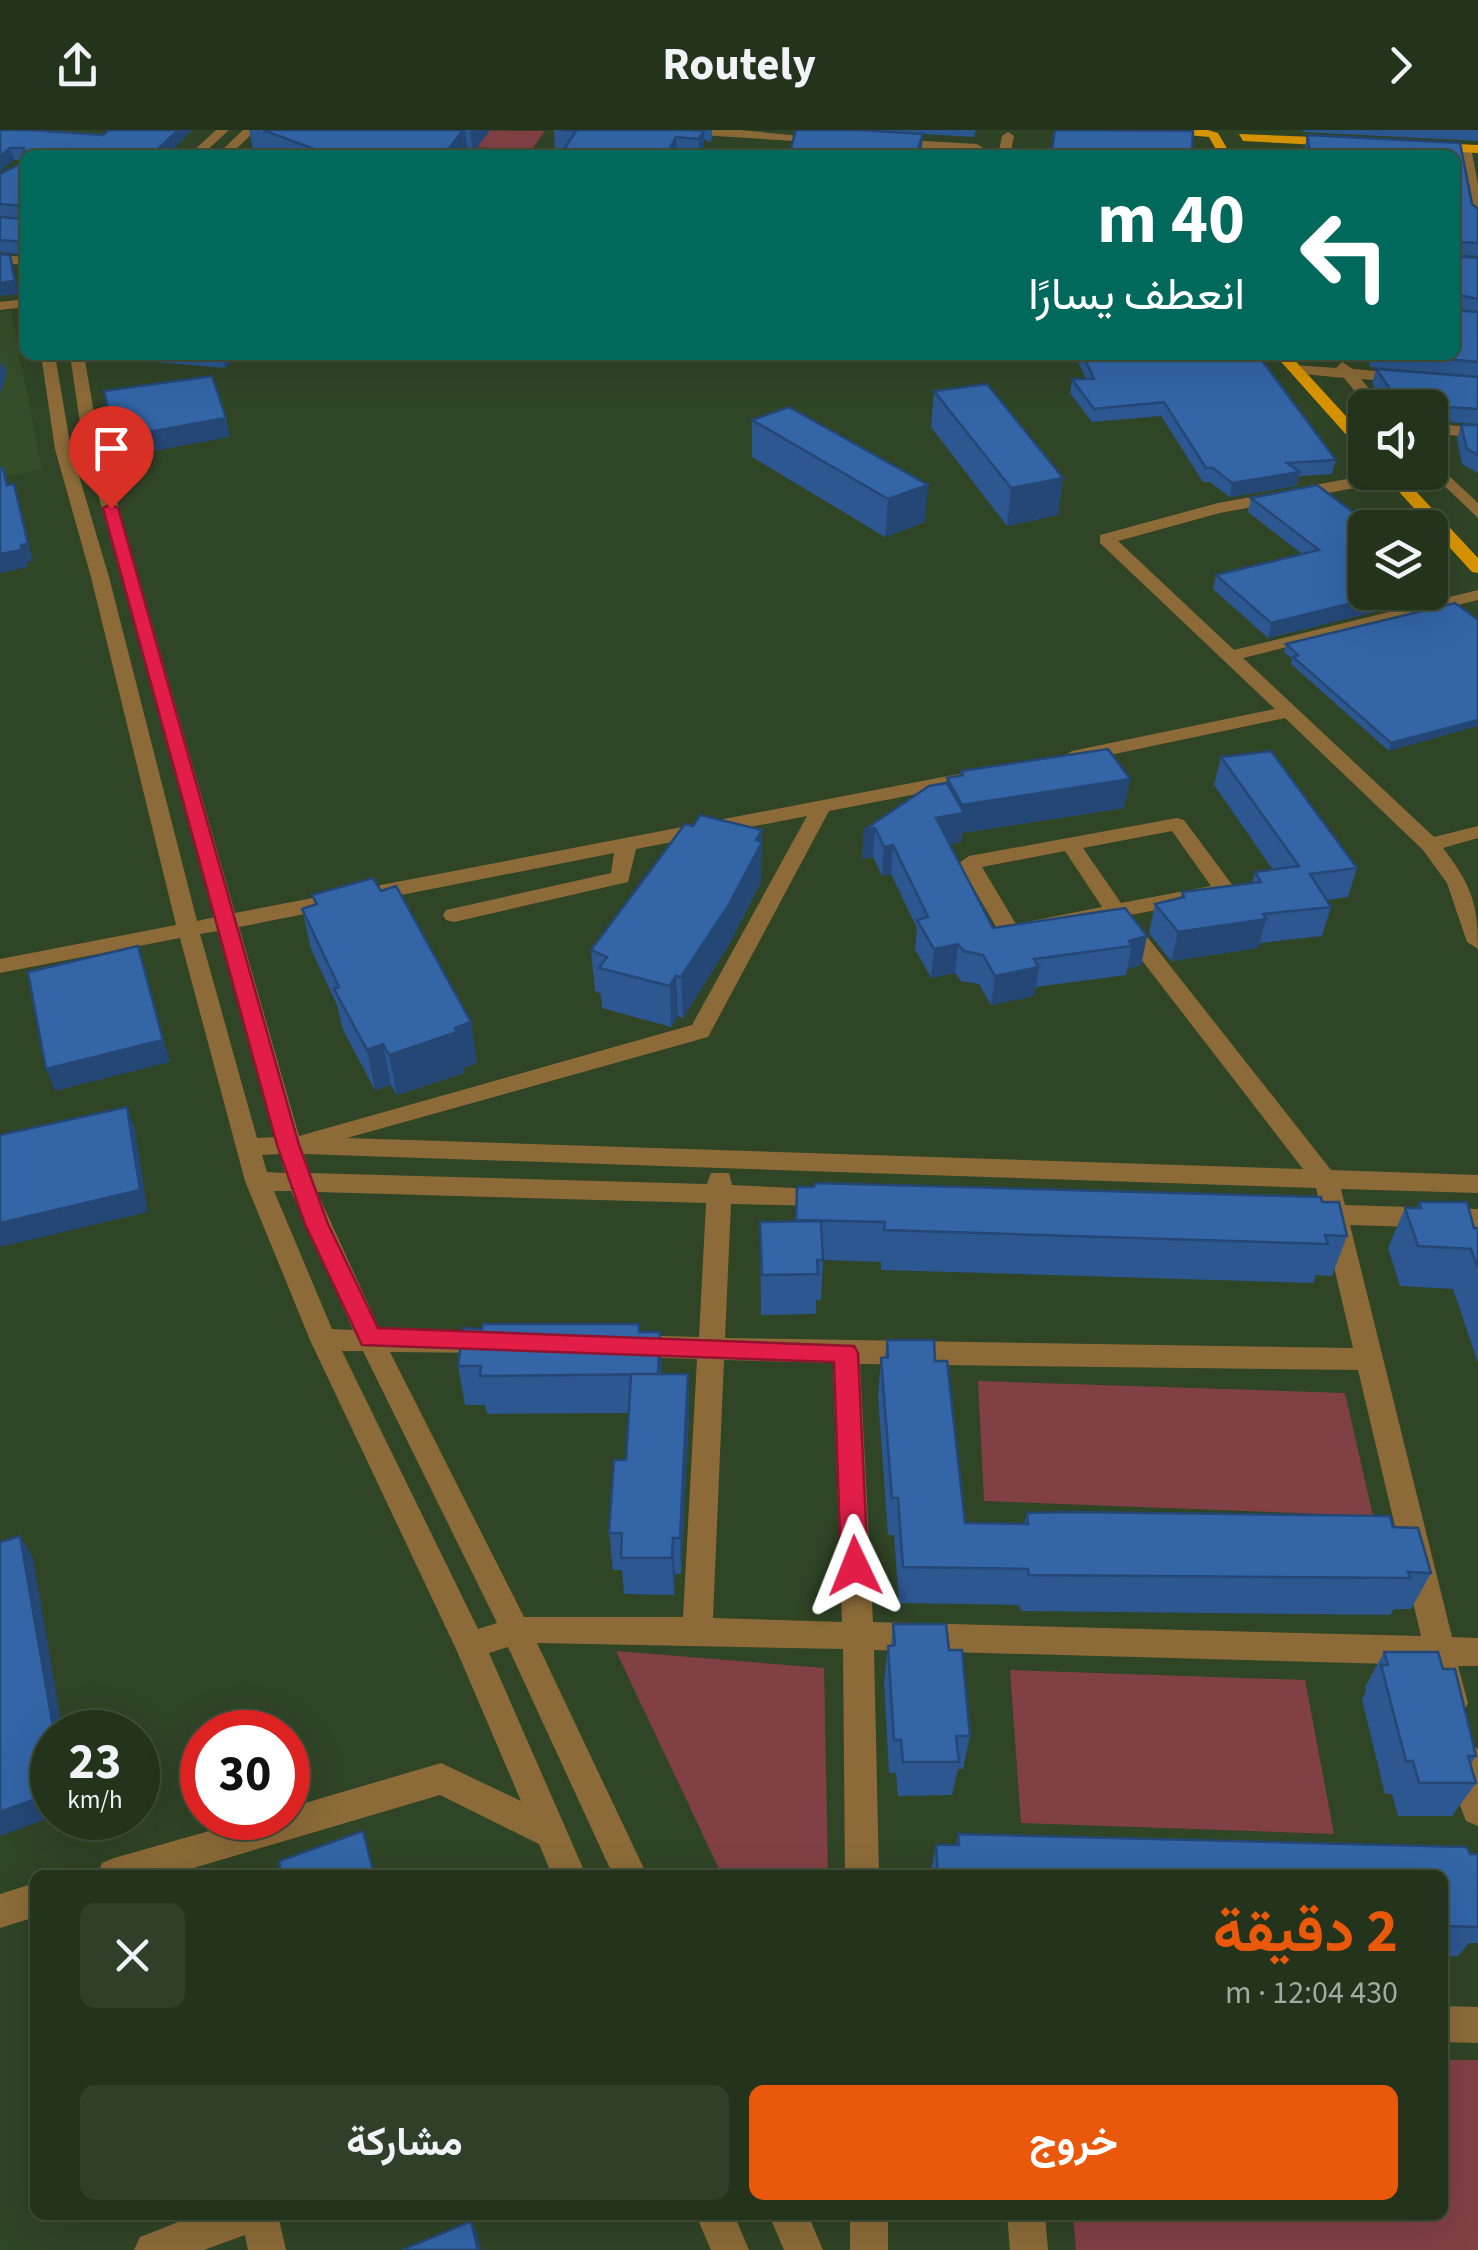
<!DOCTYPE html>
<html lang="ar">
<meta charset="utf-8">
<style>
body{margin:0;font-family:"Source Sans 3",Vazirmatn,sans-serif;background:#303f29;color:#f1f3f6;direction:rtl;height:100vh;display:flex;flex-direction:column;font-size:38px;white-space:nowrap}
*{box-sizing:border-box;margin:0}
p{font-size:32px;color:#a3aaa3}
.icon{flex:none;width:55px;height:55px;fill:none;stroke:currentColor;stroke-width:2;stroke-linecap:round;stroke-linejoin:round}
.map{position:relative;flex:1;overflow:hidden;direction:ltr}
.details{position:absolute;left:30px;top:1740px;width:1418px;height:350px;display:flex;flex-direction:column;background:#24331c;border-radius:15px;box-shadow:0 10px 40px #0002,0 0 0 2px #414e3b;direction:rtl}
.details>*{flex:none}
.top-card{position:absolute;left:20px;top:20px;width:1440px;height:210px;border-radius:15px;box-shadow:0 10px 40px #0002,0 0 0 2px #414e3b;direction:rtl;background:#00695c;color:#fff;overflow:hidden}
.fabs{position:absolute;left:1348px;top:260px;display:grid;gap:20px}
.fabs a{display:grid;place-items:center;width:100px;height:100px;border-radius:15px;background:#24331c;box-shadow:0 10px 40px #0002,0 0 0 2px #414e3b;font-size:50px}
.speed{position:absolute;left:30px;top:1580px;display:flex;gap:20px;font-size:50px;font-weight:700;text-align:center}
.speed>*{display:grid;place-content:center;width:130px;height:130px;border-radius:50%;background:#24331c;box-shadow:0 10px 40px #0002,0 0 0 2px #414e3b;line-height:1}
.speed small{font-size:25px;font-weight:400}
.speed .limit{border:15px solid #d22;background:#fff;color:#111}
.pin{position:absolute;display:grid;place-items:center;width:85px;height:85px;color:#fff;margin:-102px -42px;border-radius:50% 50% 50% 0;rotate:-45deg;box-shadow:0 0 10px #0007}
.pin .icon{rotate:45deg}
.me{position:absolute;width:110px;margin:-55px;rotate:358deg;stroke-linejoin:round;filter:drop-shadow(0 0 8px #0008)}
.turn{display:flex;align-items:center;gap:35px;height:210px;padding:0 50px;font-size:45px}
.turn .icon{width:130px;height:130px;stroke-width:2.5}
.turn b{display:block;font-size:70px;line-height:85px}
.round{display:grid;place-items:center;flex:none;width:105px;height:105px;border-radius:15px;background:#303f29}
.overview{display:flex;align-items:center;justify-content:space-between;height:170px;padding:0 50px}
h1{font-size:60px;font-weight:700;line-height:75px;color:#ea580c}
.button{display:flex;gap:20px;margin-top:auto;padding:20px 50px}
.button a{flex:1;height:115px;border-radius:15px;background:#ea580c;color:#fff;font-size:40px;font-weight:700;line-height:115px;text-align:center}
.button a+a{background:#303f29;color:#f1f3f6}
header{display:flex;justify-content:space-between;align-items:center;height:130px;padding:0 50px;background:#24331c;font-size:45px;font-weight:700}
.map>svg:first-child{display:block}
.built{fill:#354d29}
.green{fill:#804046}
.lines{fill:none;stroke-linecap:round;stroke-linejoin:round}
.minor{fill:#8c6b38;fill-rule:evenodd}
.major{fill:#da9500;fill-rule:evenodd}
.wall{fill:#2c5790}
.shaded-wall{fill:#244775}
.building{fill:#3365a7;stroke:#244775;stroke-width:2.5}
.route{fill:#e11d48;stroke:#92132f;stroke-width:2.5}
</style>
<header><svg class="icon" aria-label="forward" viewBox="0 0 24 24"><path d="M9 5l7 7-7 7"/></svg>Routely<svg class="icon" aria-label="share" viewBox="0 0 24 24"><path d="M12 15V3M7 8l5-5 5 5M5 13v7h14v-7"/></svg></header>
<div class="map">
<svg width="1478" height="2120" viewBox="0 0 1478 2120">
<rect width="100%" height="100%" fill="#304426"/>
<polygon class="built" points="11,181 42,340 0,347 0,182"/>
<g class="green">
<polygon points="432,0 545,1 531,21 421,13"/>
<polygon points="978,1251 1345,1263 1373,1386 984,1371"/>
<polygon points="616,1521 824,1538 828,1745 722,1745"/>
<polygon points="1010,1540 1305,1550 1334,1704 1021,1693"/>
<polygon points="1443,1930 1478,1930 1478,2120 1076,2120 1073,2085 1442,2085"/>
</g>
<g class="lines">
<g class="minor">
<polygon points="216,0 229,0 202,25 189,25"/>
<polygon points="243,0 256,0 230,25 217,25"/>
<polygon points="679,0 740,0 831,9 825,13 685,4"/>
<polygon points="1008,2 1014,6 1010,25 998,25 1002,6"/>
<polygon points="890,9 977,14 983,18 977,22 886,16"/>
<polygon points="1465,14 1471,18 1478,54 1478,91 1472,87 1459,18"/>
<polygon points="0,125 25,127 25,135 0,133"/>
<polygon points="25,169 25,177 0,180 0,172"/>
<path d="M 41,225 L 55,225 L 71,319 L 109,447 L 197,791 L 215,787 L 82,306 L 70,225 L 84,225 L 98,306 L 235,783 L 979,640 L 989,646 L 979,652 L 829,681 L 708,907 L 347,1008 L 1303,1039 L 1110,789 L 1010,809 L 1002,807 L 959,733 L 969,726 L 1177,688 L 1184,690 L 1236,760 L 1225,767 L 1130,785 L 1331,1040 L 1478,1045 L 1478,1063 L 1341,1059 L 1345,1075 L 1478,1079 L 1478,1099 L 1350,1095 L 1452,1507 L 1478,1508 L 1478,1536 L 1458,1536 L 1468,1573 L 1463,1583 L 1452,1588 L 1441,1583 L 1427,1535 L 874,1520 L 879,1745 L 845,1745 L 843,1519 L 537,1513 L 647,1745 L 613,1745 L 508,1517 L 489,1523 L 586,1745 L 552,1745 L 539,1714 L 440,1665 L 170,1745 L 97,1745 L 102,1733 L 114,1728 L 255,1688 L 288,1688 L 288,1678 L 441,1633 L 521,1671 L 456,1519 L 310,1210 L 245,1051 L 180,808 L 0,843 L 0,829 L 176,795 L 91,447 L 55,319 ZM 807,686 L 692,895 L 299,1006 L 239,797 L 614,723 L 611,743 L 446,780 L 443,785 L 446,790 L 454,792 L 628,752 L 636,719 ZM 1172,701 L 1211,756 L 1121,773 L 1083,718 ZM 1065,721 L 1102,777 L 1016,794 L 982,737 ZM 218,801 L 275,1007 L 257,1008 L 200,804 ZM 280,1024 L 285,1043 L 267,1042 L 262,1025 ZM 304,1024 L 1316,1058 L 1320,1075 L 1303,1077 L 1299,1084 L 1303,1091 L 1324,1094 L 1353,1218 L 725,1208 L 731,1074 L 827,1076 L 836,1074 L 840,1067 L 836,1060 L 732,1055 L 729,1043 L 711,1043 L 707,1054 L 310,1043 ZM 274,1061 L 291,1061 L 353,1200 L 332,1199 ZM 317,1062 L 706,1073 L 699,1207 L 630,1205 L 620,1208 L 617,1216 L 620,1224 L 630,1227 L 697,1229 L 683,1487 L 524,1487 L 390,1222 L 495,1223 L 505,1220 L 508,1212 L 505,1204 L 495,1201 L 380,1200 ZM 342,1221 L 363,1221 L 497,1493 L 478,1499 ZM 724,1230 L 833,1233 L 842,1492 L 713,1488 ZM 860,1234 L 1358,1240 L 1421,1506 L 873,1492 Z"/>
<polygon points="1342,232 1353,239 1478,250 1478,258 1361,249 1385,278 1369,278 1344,248 1294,243 1287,239 1294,235 1336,238"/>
<polygon points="1344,288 1365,289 1365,299 1339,296 1339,290"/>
<polygon points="1430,294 1478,297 1478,307 1430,304"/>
<polygon points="1430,328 1478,373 1478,388 1430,342"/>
<path d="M 1385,342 L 1400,346 L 1392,351 L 1220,383 L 1118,411 L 1234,520 L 1478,460 L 1478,470 L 1243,528 L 1434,707 L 1478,696 L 1478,708 L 1443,718 C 1471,755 1478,772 1478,819 L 1467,812 L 1447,753 L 1423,720 L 1285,588 L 1072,633 L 1062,627 L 1072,621 L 1275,579 L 1100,413 L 1100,405 L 1218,373 Z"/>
<path d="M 1465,1611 L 1478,1619 L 1478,1696 L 1466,1691 C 1458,1671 1445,1636 1454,1615 Z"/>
<polygon points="35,1753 35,1787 0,1798 0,1764"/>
<polygon points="1442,1876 1478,1877 1478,1913 1442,1912"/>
<polygon points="196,2085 278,2085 286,2120 248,2120 245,2105 204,2120 134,2120 140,2107"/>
<polygon points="696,2085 734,2085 749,2120 711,2120"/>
<polygon points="769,2085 808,2085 823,2120 784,2120"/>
<rect x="850" y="2085" width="38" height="35"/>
<polygon points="1007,2085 1045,2085 1048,2120 1010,2120"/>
</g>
<g class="major">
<polygon points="1130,0 1208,0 1218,3 1231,25 1219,25 1209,7"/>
<polygon points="1239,4 1338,8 1344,12 1338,16 1243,11"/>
<polygon points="1428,13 1478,15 1478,23 1424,20"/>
<polygon points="1275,225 1290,225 1365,307 1365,321 1359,319"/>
<polygon points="1381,342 1398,342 1478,428 1478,443 1472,442"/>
</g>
</g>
<g class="wall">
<polygon points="0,0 103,5 192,0 167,25 25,25 25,125 0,122 0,87 24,88 0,86 0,44 24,32 24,30 14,30"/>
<polygon points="249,0 490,0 473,23 467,19 468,25 254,25"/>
<polygon points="554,0 712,0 712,9 710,13 704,9 704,25 561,25 561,24 555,23"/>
<polygon points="796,0 976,0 974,7 923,4 921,25 789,25"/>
<polygon points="1303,0 1478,0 1478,11 1303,2"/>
<polygon points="1307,5 1460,13 1472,74 1478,79 1478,126 1456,125 1478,128 1478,246 1370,237 1368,225 1455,225 1455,25 1306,25 1305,17"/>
<polygon points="143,225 236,225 225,238 144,231"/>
<polygon points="1075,225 1258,225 1336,330 1332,344 1299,346 1296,356 1230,367 1210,352 1203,352 1161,286 1092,292 1070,263 1072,249 1086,249"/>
<polygon points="1376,239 1478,247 1478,294 1430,291 1430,278 1393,278 1392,275 1387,275 1372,254"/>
<polygon points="934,261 1063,348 1058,385 1007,396 931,297"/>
<polygon points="789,277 925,392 885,407 752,327 752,290"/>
<polygon points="1461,295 1478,295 1478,343 1462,334 1457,309"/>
<polygon points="1251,368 1365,398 1431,468 1268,508 1213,459 1216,445 1302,424 1248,382"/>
<polygon points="1455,473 1389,621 1291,534 1292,529 1284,522 1286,514"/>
<polygon points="1221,627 1357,738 1348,767 1327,770 1331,777 1322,806 1260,813 1258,818 1171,831 1149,803 1155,774 1181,767 1182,762 1252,753 1255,742 1273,740 1214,655"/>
<polygon points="961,641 1130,649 1124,678 962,703 961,712 950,714 993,798 1147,806 1141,835 1127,839 1126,845 1036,857 1034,866 991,875 979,854 961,851 955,843 931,848 915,819 917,798 891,744 882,746 873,727 862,729 864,700 946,653 947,648 960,646"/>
<polygon points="693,696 762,700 761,752 728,816 683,888 678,886 671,897 602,878 601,864 595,861 591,820"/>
<polygon points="312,765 471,892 477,933 463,938 464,943 397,965 391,955 375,960 343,900 337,875 311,819 302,779 315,775"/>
<polygon points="797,1057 1322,1072 1347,1106 1332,1146 1316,1145 1313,1153 881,1140 881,1132 823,1130 821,1170 816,1170 816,1184 761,1185 760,1092 795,1092"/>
<polygon points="1419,1072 1474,1098 1478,1098 1478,1233 1453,1159 1400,1156 1388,1118 1405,1078 1417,1078"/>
<polygon points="640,1202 662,1244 688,1244 689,1283 681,1444 675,1444 674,1465 624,1464 622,1440 613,1440 609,1403 626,1330 629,1283 487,1284 485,1275 465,1275 458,1236"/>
<polygon points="887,1210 935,1231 965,1393 1024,1394 1027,1383 1393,1397 1431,1443 1411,1479 1394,1479 1390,1485 1021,1481 1019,1475 899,1473 894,1405 888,1405 878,1266 881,1228 885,1227"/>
<polygon points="893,1494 949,1520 970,1606 963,1639 958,1639 952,1665 898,1666 896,1643 889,1643 884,1551 888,1516 891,1516"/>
<polygon points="1384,1522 1443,1539 1476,1626 1470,1635 1476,1653 1452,1686 1398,1686 1392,1664 1385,1664 1362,1570 1366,1561 1365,1557"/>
<polygon points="958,1704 1478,1724 1478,1813 1469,1813 1458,1826 1442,1826 1442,1745 956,1715"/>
<polygon points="936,1715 938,1745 930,1745"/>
</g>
<g class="shaded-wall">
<polygon points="178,0 192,0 167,25 152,25"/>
<polygon points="463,0 465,0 468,25 444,25"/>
<polygon points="470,0 490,0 473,23"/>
<polygon points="704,1 704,25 700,25 699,9"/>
<polygon points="923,4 921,25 916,25"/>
<polygon points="676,7 677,25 666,25"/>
<polygon points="10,18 14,30 0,42 0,27"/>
<polygon points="10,125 19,164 0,166 0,153"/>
<polygon points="223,225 236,225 225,238"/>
<polygon points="3,230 7,243 0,264 0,239"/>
<polygon points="226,288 230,307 120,327 115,308"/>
<polygon points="1300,342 1296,356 1230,367 1232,353"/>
<polygon points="1063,348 1058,385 1007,396 1011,358"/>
<polygon points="14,354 33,431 27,432 28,437 0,443 0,424"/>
<polygon points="928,355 925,392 885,407 888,369"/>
<polygon points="1436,453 1431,468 1268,508 1271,493 1397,462 1430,462 1430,455"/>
<polygon points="1478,590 1478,596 1389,621 1391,613"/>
<polygon points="1130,649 1124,678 962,703 961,712 933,717 936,688 961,684 962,675"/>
<polygon points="875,698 873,727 862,729 864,700"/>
<polygon points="762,700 761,752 728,816 683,888 681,847"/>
<polygon points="893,715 891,744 882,746 884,717"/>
<polygon points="1266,789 1258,818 1171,831 1178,802"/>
<polygon points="1147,806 1141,835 1127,839 1132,816 1129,811"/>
<polygon points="958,814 955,843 931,848 934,819"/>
<polygon points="138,816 170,932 55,961 46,939"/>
<polygon points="1039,837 1034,866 991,875 995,846"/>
<polygon points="676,846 678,886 671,897 670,856"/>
<polygon points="471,892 477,933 463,938 464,943 397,965 389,925"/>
<polygon points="383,914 391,955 375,960 367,920"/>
<polygon points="127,977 135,999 148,1082 0,1117 0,1093"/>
<polygon points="660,1202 662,1241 660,1282 658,1244"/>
<polygon points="688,1244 689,1283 681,1444 680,1408"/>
<polygon points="20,1406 33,1428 63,1602 54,1602"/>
<polygon points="673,1408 675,1444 674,1465 672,1428"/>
<polygon points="52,1663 52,1687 0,1706 0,1682"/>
<polygon points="471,2091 477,2103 481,2120 478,2120"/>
</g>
<g class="building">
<polygon points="0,0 30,0 103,5 109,0 178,0 152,25 25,25 25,112 0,110 0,87 24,89 24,76 0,74 0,44 24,32 24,18 10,18 0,27"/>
<polygon points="263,0 463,0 444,25 330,25"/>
<polygon points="560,0 691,0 704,1 699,9 676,7 666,25 570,25 561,24 576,1"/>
<polygon points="796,0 859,0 923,4 916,25 789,25"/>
<polygon points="1055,0 1193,1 1192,25 1051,25"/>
<polygon points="1307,5 1460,13 1472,74 1478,79 1478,113 1459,112 1455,115 1456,126 1478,128 1478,169 1459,165 1455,169 1456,180 1478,182 1478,232 1403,225 1455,225 1455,25 1310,25"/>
<polygon points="0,124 10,125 15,151 0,153"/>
<polygon points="1083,225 1258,225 1336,330 1287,333 1300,342 1232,353 1213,338 1206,338 1164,272 1094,279 1072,249 1094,249"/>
<polygon points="1376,239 1478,247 1478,279 1399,274 1396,261 1391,260"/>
<polygon points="212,246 226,288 115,308 104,261"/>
<polygon points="987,254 1063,348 1011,358 934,261"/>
<polygon points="789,277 928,355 888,369 752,290"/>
<polygon points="1461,295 1478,295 1478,325 1467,319"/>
<polygon points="0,338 3,338 7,355 14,354 28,414 21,415 22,420 0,424"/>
<polygon points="1317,355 1374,398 1365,398 1365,462 1397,462 1271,493 1216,445 1319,420 1251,368"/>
<polygon points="1455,473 1478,490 1478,590 1391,613 1293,527 1298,525 1286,514"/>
<polygon points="1108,619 1130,649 962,675 947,648 963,645 961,641"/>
<polygon points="1271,621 1357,738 1310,744 1331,777 1263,784 1266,789 1178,802 1155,774 1184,767 1182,762 1261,752 1255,742 1299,736 1221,627"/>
<polygon points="947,653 964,683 936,688 993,798 1125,778 1147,806 1129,811 1132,816 1034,829 1039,837 995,846 983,825 964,821 958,814 934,819 917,790 928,787 893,715 884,717 875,698 864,700 929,656"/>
<polygon points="700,685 762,700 756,710 762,712 728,776 681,847 676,846 670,856 599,838 607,827 591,820 685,694 693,696"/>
<polygon points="373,748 381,761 396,756 471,892 455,898 457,902 389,925 383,914 367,920 334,859 339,857 302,779 317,774 312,765"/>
<polygon points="138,816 163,910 46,939 28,842"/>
<polygon points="127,977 140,1060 0,1093 0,1005"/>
<polygon points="815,1053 1321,1067 1322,1072 1339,1072 1347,1106 1325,1105 1328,1114 884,1100 885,1092 796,1090 797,1057 814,1057"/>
<polygon points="1419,1072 1467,1072 1474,1098 1478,1098 1478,1138 1471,1119 1418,1116 1405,1078 1421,1078"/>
<polygon points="821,1091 823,1130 817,1130 818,1144 762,1145 760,1092"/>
<polygon points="483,1194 639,1194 639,1202 660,1202 658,1244 480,1246 481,1236 458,1236 463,1198 482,1199"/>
<polygon points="887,1210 934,1210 935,1231 947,1231 965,1393 1028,1394 1027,1383 1069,1382 1390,1386 1393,1397 1418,1398 1431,1443 1408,1442 1410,1448 1029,1445 1028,1439 903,1437 898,1368 892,1368 881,1228 888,1227"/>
<polygon points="631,1244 688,1244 680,1408 673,1408 672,1428 621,1428 622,1403 609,1403 614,1330 626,1330"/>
<polygon points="20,1406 54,1602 52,1602 52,1663 0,1682 0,1412"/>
<polygon points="893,1494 946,1494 949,1520 962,1520 970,1606 956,1606 959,1632 903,1632 901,1610 894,1610 888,1516 895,1515"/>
<polygon points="1384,1522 1438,1522 1443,1539 1455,1539 1476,1626 1468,1626 1476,1653 1419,1653 1413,1631 1406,1631 1381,1535 1388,1535"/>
<polygon points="363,1701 374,1745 281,1745 279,1731"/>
<polygon points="958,1704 1467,1717 1470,1724 1478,1724 1478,1797 1442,1796 1442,1745 938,1745 936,1715 959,1715"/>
<polygon points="471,2091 478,2120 402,2120"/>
</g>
<polygon class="route" points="111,374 118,378 299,1015 328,1094 378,1198 854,1216 858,1223 868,1436 864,1445 855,1448 845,1445 841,1436 834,1232 362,1215 305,1094 277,1015 103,378"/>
</svg>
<div class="fabs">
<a><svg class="icon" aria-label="sound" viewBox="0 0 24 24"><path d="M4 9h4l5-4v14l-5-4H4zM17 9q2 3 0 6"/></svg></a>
<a><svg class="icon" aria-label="layers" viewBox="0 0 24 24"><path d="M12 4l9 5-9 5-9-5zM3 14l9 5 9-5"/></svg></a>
</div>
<div class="speed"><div>23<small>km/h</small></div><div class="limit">30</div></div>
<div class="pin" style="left:111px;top:378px;background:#d93025"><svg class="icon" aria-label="arrive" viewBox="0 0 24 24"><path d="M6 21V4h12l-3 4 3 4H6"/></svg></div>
<svg class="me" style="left:855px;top:1436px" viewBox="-20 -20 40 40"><path d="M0-17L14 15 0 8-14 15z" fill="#e11d48" stroke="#fff" stroke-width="4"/></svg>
<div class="top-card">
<div class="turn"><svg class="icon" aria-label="left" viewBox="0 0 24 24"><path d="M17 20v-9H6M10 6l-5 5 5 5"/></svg><div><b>40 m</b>انعطف يسارًا</div></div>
</div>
<section class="details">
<div class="overview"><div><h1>2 دقيقة</h1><p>430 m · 12:04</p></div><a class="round"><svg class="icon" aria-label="close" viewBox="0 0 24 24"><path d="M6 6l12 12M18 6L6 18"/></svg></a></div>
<div class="button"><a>خروج</a><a>مشاركة</a></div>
</section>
</div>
